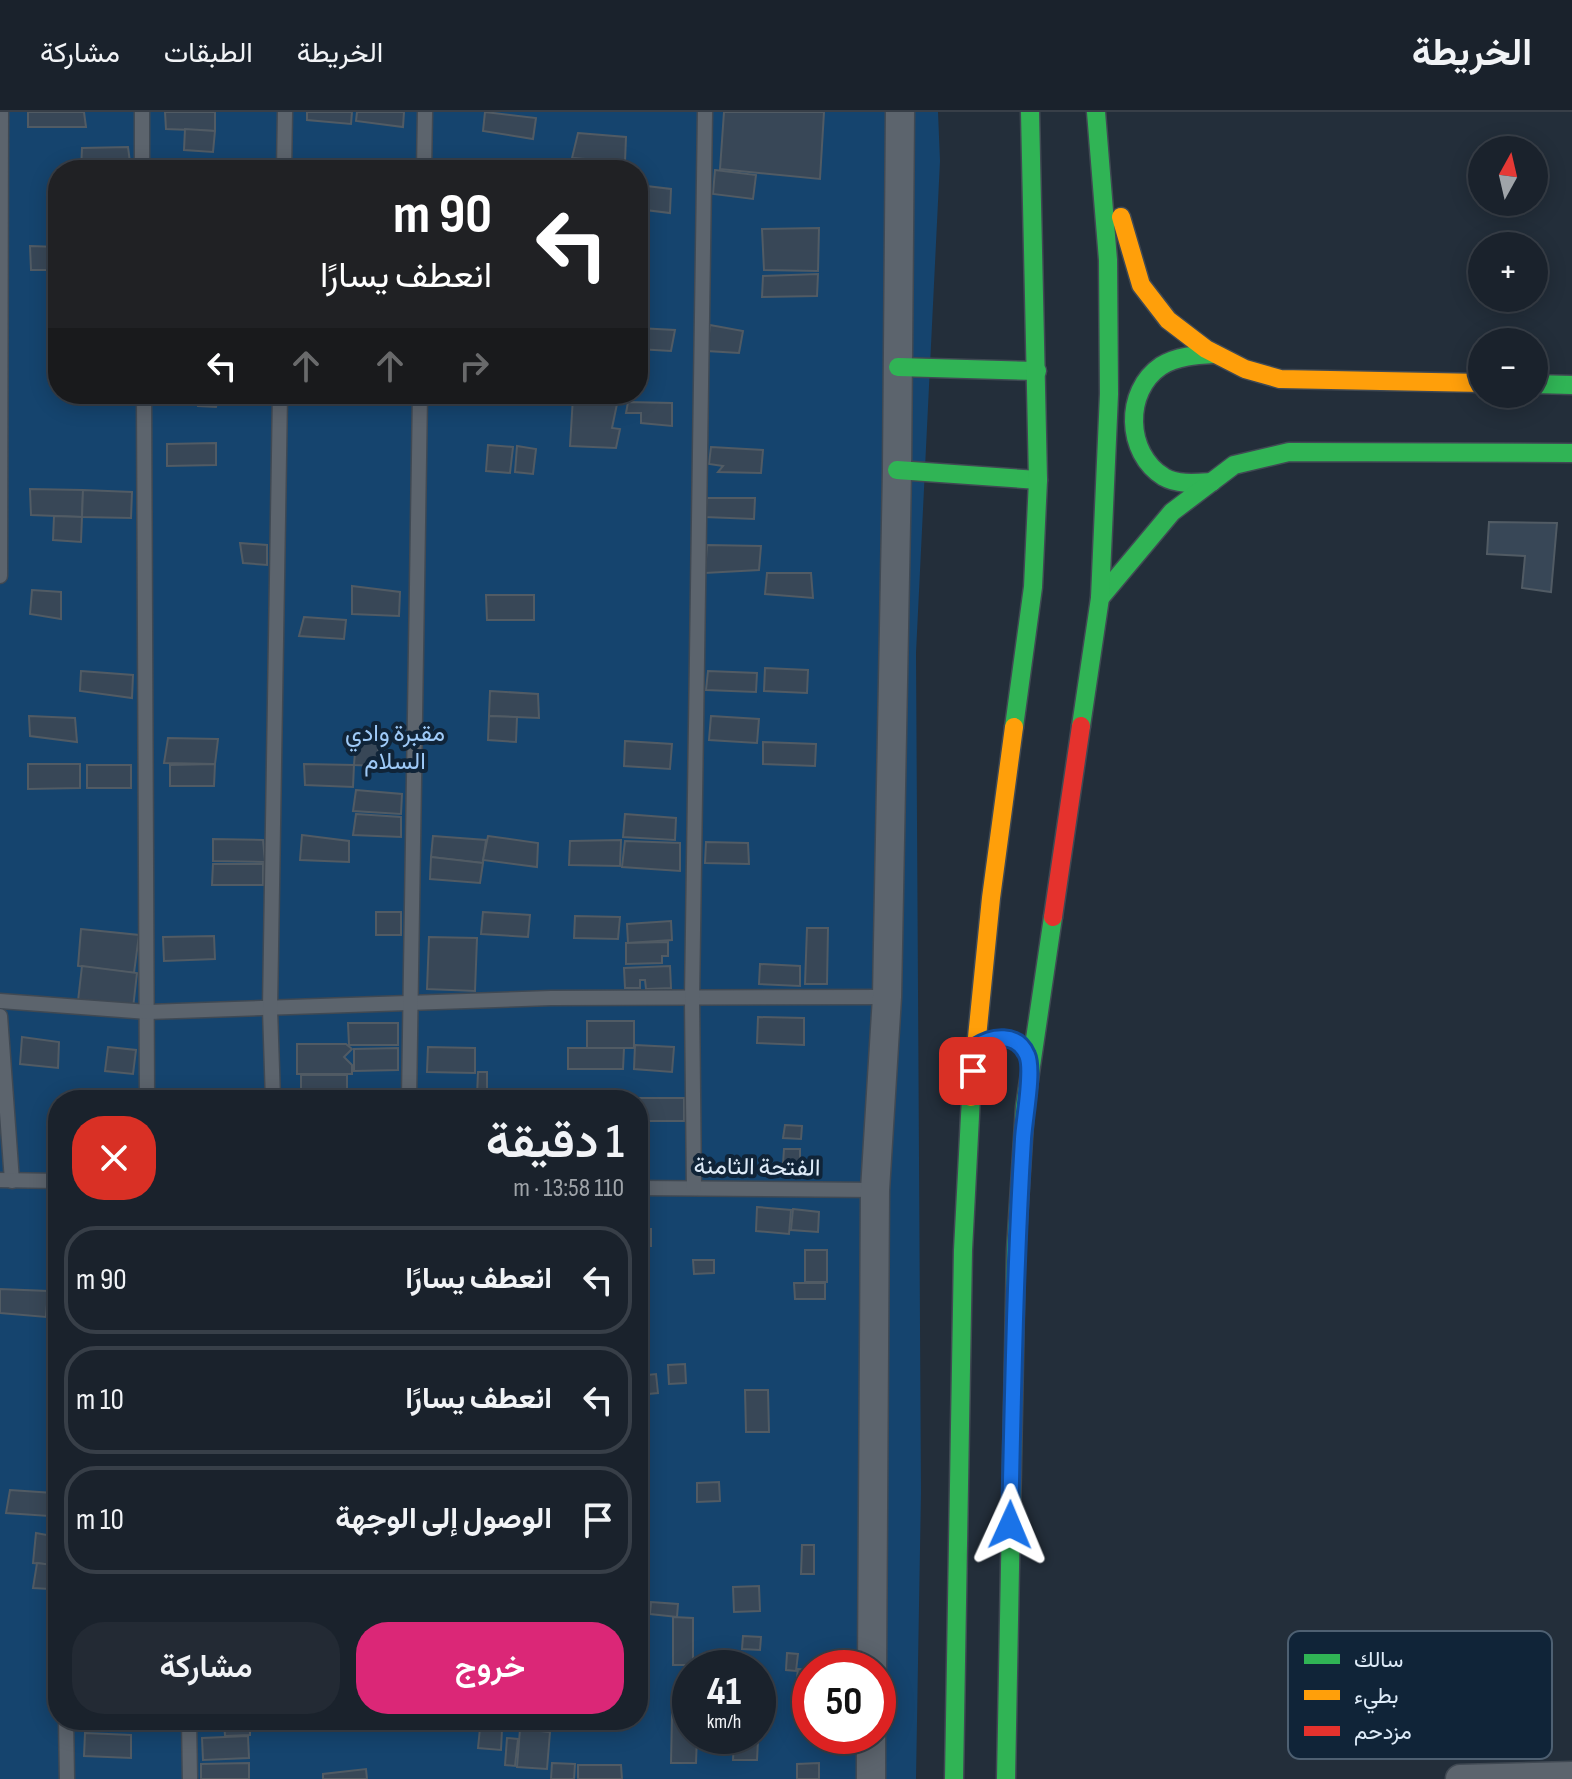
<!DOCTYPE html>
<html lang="ar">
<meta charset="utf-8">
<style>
body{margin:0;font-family:"Sofia Sans Condensed",Vazirmatn,sans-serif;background:#232a34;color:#f1f3f6;direction:rtl;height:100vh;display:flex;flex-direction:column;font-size:30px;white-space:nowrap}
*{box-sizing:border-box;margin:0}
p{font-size:26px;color:#9fa4a9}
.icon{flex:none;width:44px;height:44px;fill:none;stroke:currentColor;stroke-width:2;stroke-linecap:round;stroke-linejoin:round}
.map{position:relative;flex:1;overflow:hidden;direction:ltr}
.sheet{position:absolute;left:48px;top:978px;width:600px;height:640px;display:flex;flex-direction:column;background:#1a222c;border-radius:32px;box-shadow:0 4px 20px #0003,0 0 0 2px #383f48;direction:rtl}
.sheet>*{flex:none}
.banner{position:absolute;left:48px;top:48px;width:600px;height:244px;border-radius:32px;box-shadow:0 4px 20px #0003,0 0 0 2px #383f48;direction:rtl;background:#202124;color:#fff;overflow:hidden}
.needle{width:52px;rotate:8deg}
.controls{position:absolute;left:1468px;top:24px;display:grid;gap:16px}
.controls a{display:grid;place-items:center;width:80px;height:80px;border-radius:50%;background:#1a222c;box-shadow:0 4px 20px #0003,0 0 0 2px #383f48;font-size:40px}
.speed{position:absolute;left:672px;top:1538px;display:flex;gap:16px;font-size:40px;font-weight:700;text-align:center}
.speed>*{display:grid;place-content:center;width:104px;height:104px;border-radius:50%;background:#1a222c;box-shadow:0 4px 20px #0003,0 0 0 2px #383f48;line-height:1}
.speed small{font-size:20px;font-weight:400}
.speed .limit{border:12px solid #d22;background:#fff;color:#111}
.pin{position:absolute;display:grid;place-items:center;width:68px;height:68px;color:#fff;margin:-34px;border-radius:16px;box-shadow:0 4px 12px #0006}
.me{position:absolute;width:88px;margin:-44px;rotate:1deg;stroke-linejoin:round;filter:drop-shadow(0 0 6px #0008)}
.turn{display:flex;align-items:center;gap:28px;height:168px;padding:0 24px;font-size:36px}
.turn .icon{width:104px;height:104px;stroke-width:2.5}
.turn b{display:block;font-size:56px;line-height:68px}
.lanes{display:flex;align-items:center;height:76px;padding:0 24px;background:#0003;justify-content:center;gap:40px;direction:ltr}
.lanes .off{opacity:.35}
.round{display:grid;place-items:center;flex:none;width:84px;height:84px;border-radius:32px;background:#232a34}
.overview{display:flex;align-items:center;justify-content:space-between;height:136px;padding:0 24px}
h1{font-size:48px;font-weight:600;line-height:60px}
.cta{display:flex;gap:16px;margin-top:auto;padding:16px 24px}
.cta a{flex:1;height:92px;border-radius:32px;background:#db2777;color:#fff;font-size:32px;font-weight:600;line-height:92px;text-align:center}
.cta a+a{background:#232a34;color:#f1f3f6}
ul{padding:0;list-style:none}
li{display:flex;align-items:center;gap:24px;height:108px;margin:0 16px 12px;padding:0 8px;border:4px solid #383f48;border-radius:32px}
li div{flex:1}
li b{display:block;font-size:30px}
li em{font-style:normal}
header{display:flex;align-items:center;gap:48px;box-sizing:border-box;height:112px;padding:0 40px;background:#1a222c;border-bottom:2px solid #383f48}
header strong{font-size:38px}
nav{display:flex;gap:44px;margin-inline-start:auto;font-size:28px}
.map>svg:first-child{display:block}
.green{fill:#15446e;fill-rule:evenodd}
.building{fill:#384757;stroke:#515b64;stroke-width:2}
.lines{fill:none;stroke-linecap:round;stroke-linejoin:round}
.lane-casing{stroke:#404953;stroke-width:17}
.street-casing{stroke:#404953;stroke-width:31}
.fast-casing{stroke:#404953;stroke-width:21}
.slow-casing{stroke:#404953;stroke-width:21}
.jam-casing{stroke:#404953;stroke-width:21}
.lane{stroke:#5c646d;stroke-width:14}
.street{stroke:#5c646d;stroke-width:28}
.fast{stroke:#30b455;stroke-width:18}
.slow{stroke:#ff9f0a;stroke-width:18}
.jam{stroke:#e5322d;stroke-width:18}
.route-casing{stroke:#114b97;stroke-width:20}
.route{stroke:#1a73e8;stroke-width:14}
.labels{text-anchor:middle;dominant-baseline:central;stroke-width:8;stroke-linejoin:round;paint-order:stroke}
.park-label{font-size:24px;fill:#9fcaf7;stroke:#102438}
.street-label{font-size:24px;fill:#deebf8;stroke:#102438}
.key{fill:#102438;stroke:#4e6072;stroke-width:2}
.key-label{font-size:22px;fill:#deebf8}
</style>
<header>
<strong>الخريطة</strong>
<nav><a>الخريطة</a><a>الطبقات</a><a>مشاركة</a></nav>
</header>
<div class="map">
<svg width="1572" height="1667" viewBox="0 0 1572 1667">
<rect width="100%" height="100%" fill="#232e3a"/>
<path class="green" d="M 0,0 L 938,0 L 940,49 L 916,541 L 921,1380 L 916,1667 L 0,1667 ZM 58,58 L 638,58 L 638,282 L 58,282 ZM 58,988 L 638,988 L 638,1608 L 58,1608 ZM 690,1556 L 758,1556 L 758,1624 L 690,1624 ZM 810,1556 L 878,1556 L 878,1624 L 810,1624 Z"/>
<g class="building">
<polygon points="28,0 84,0 86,15 28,15"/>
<polygon points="165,0 215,0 215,19 166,17"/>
<polygon points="307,0 352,0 351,12 307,8"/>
<polygon points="357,0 404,0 403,15 356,9"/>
<polygon points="485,0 536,6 533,27 483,19"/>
<polygon points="724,0 824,0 820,67 720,57"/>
<polygon points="185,17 215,19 213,40 184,38"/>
<polygon points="578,21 626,25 625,50 572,46"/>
<polygon points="128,35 131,58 81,58 82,36"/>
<polygon points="715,58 756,63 753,87 713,82"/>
<polygon points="638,73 671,77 670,101 638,97"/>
<polygon points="819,116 818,159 764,158 762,117"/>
<polygon points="30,134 58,135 58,158 31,158"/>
<polygon points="818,162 817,184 762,185 763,164"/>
<polygon points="710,213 743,219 739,241 707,239"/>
<polygon points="638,216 675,218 671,239 638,237"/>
<polygon points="198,282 220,282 216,295 198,294"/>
<polygon points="573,285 617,292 612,316 620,317 616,336 570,334"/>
<polygon points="628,290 672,291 672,314 641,311 641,301 626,301"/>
<polygon points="216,331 216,353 167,354 167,332"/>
<polygon points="488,333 513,335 510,361 486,359"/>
<polygon points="517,334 536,337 533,362 515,360"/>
<polygon points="711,335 763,338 761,361 718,360 723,354 709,352"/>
<polygon points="30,377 83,378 82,405 31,403"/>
<polygon points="83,378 132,380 131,406 82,405"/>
<polygon points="707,386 755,386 754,407 705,405"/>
<polygon points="54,404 82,405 81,430 53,428"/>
<polygon points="1489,410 1557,411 1551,480 1522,476 1525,444 1487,442"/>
<polygon points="240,431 267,433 267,453 243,451"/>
<polygon points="707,433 761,434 759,458 705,461"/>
<polygon points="767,461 811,461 813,486 765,482"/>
<polygon points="352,474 400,480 399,504 352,502"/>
<polygon points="32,478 61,480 61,507 30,502"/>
<polygon points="486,483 534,483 534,508 487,508"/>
<polygon points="304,505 346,508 344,527 299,524"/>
<polygon points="765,556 808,558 807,581 764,579"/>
<polygon points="81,559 133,563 132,586 80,579"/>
<polygon points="708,559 757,561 756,580 706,578"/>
<polygon points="490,579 538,582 539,606 489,604"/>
<polygon points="29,604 75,606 77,630 30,624"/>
<polygon points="489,604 517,605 516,630 488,628"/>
<polygon points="711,604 759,607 757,631 709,628"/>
<polygon points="168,626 218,627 215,652 164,651"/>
<polygon points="356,627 379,628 377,654 354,653"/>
<polygon points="625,629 672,632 670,657 624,654"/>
<polygon points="763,630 816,632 815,654 763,652"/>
<polygon points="28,652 80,652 80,676 28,677"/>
<polygon points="215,652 214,674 170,674 170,653"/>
<polygon points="304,652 354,653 353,675 305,673"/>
<rect x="87" y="653" width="44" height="23"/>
<polygon points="356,678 402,682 401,702 353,699"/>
<polygon points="356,702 401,705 401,725 353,723"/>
<polygon points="625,702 676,706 675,728 623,725"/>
<polygon points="302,723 349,729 349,750 300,748"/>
<polygon points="433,724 486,728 483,751 431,745"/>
<polygon points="488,724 538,731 537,755 483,748"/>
<polygon points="213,727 263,728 265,750 213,749"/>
<polygon points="621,728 620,754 569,753 570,729"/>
<polygon points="625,729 680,731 680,759 622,755"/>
<polygon points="706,730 748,731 749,752 705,751"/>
<polygon points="431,745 483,751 480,771 430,767"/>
<polygon points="213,752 263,752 263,773 212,773"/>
<rect x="376" y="800" width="25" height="23"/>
<polygon points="483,800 530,803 528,825 481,822"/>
<polygon points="575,804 620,805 618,827 574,826"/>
<polygon points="671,809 672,828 628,831 627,812"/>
<polygon points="807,816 828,816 827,872 805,872"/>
<polygon points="81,817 139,823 134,861 78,854"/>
<polygon points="214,824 215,847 164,849 163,825"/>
<polygon points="429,825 477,826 475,879 427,877"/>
<polygon points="668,830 668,844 662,844 662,851 626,852 626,831"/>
<polygon points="760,852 800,854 800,874 759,872"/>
<polygon points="82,854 137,861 133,896 78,889"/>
<polygon points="670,854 671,876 646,877 645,868 640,868 640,876 625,876 624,856"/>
<polygon points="758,905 804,906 804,933 757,931"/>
<rect x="587" y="909" width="47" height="27"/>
<polygon points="348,911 398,911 398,933 349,933"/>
<polygon points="22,925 59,930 58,956 20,952"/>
<polygon points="297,932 346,932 352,937 344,945 352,953 352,962 297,962"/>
<polygon points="635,933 674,935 672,960 634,957"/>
<polygon points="108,935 136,938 133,962 105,959"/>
<polygon points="428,935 475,936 475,961 427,960"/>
<polygon points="398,936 398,958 354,959 354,937"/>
<polygon points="568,936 624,936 623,957 568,957"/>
<polygon points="478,960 487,960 487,984 477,984"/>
<rect x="301" y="963" width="46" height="20"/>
<polygon points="637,986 684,986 684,1009 638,1009"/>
<polygon points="785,1013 802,1014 801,1027 783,1026"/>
<polygon points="784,1037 800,1037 800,1052 783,1052"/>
<polygon points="757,1095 791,1098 789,1122 756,1119"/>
<polygon points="793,1097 819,1100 818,1120 791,1118"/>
<rect x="638" y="1117" width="13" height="17"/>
<rect x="805" y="1138" width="22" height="32"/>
<polygon points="693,1148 714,1148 714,1161 694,1162"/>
<polygon points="794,1171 825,1171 825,1187 795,1187"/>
<polygon points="0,1177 48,1179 46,1205 0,1201"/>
<polygon points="685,1252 686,1271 669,1272 668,1253"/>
<polygon points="656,1262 658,1281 638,1283 638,1264"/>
<polygon points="745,1278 768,1278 769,1320 746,1320"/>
<polygon points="719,1370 720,1389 697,1390 697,1371"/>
<polygon points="10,1378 53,1381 49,1404 6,1401"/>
<polygon points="36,1421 58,1425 57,1453 33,1451"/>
<polygon points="802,1433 814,1433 814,1462 801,1462"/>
<polygon points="37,1451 53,1453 50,1477 33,1476"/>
<polygon points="759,1474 760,1499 734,1500 733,1475"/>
<polygon points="651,1490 678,1492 677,1505 650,1502"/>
<polygon points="673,1505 693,1506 693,1553 673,1553"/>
<polygon points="743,1524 761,1525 760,1538 742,1537"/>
<polygon points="787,1541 798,1542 796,1559 786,1558"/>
<polygon points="798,1557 810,1558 810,1583 795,1582"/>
<polygon points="797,1586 810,1586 810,1608 796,1608"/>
<polygon points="672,1602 690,1603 690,1624 697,1624 696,1651 671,1651"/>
<polygon points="224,1608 250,1608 250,1623 225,1624"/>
<polygon points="759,1609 757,1648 733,1648 734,1624 758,1624"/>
<polygon points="480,1616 502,1618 501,1638 478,1636"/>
<polygon points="520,1617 550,1620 547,1657 517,1655"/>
<polygon points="85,1621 131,1623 131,1646 84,1644"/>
<polygon points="248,1624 249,1646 203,1648 202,1626"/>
<polygon points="507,1626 518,1627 515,1654 505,1653"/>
<polygon points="249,1651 249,1667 201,1667 201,1652"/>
<polygon points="552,1651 575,1652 574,1667 551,1667"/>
<polygon points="819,1651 819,1667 797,1667 797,1652"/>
<polygon points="578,1653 621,1653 622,1667 578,1667"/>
<polygon points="366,1657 367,1667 323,1667 323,1662"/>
</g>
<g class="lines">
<defs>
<g id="lane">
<polyline points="142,0 142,58"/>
<polyline points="284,58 285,0"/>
<polyline points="424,58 425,0"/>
<polyline points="144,282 147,988"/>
<polyline points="0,464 1,0"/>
<polyline points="0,889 148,900 551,886 887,885"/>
<polyline points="0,904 12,1069"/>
<polyline points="273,988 270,897 280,282"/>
<polyline points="409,988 420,282"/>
<polyline points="0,1068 58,1069"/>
<polyline points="638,1076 875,1078"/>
<polyline points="694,1076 692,887 705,0"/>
<polyline points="66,1608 67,1667"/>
<polyline points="189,1608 190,1667"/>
</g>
<g id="street">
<polyline points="872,1556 875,1078 887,885 897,358 900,0"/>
<polyline points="871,1667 871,1624"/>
<polyline points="1460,1667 1572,1664"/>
</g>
<g id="fast">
<polyline points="898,255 1037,259"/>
<polyline points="1534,272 1572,273"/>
<polyline points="897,358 1038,368"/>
<path d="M 1212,370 C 1196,371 1178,373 1164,365 C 1125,341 1124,279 1161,254 C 1177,244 1197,243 1215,242"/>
<polyline points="1100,486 1172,400 1234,353 1289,340 1572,341"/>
<polyline points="1081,614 1100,486 1109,282 1108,148 1096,0"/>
<polyline points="1014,615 1033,475 1038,368 1030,0"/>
<polyline points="954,1667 963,1138 971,985"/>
<polyline points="1006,1667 1016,1138 1025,995 1053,805"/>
</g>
<g id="slow">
<polyline points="1121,105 1141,173 1168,208 1206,237 1245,257 1280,267 1482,271"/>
<polyline points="971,985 991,786 1014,615"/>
</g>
<polyline id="jam" points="1053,805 1081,614"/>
</defs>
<use href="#lane" class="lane-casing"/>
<use href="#street" class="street-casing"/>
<use href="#fast" class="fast-casing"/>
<use href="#slow" class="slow-casing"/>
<use href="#jam" class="jam-casing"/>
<use href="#lane" class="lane"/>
<use href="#street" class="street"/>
<use href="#fast" class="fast"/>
<use href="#slow" class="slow"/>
<use href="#jam" class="jam"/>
</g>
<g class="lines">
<defs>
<path id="route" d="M 973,959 L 975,935 C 992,924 1017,920 1027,943 C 1034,958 1024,1008 1023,1027 C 1015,1156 1013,1285 1010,1413"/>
</defs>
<use href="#route" class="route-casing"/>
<use href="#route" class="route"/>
</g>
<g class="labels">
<g class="park-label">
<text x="395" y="621">مقبرة وادي<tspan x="395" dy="28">السلام</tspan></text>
</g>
<g class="street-label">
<text transform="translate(757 1055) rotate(1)">الفتحة الثامنة</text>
</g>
</g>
<rect x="1288" y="1519" width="264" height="128" rx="12" class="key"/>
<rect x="1304" y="1542" width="36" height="10" fill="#30b455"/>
<rect x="1304" y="1578" width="36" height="10" fill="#ff9f0a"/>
<rect x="1304" y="1614" width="36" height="10" fill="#e5322d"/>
<g class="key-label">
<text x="1354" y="1555">سالك</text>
<text x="1354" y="1591">بطيء</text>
<text x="1354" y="1627">مزدحم</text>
</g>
</svg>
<div class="controls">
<a><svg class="needle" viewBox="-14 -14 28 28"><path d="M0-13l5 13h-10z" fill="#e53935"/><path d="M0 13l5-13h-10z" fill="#9fa4a9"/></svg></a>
<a>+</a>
<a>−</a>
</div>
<div class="speed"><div>41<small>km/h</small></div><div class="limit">50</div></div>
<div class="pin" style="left:973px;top:959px;background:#d93025"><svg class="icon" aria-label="arrive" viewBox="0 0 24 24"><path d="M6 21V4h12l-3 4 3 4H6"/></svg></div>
<svg class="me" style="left:1010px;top:1413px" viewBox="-20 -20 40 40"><path d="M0-17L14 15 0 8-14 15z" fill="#1a73e8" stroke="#fff" stroke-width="4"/></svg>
<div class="banner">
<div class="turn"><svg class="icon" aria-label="left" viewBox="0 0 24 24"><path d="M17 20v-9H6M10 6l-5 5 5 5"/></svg><div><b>90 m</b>انعطف يسارًا</div></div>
<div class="lanes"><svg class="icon" aria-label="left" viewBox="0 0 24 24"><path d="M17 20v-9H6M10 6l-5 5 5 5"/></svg><svg class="icon off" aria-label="ahead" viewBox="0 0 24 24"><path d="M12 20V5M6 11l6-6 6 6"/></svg><svg class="icon off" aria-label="ahead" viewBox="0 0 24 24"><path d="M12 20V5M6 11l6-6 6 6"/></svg><svg class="icon off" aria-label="right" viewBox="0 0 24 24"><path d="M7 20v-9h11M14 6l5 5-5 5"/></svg></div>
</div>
<section class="sheet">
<div class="overview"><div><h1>1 دقيقة</h1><p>110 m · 13:58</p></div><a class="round" style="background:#d93025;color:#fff"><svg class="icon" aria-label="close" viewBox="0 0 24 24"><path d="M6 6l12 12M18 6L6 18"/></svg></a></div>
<ul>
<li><svg class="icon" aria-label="left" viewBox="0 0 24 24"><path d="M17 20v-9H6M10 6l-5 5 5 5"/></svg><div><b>انعطف يسارًا</b></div><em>90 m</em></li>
<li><svg class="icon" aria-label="left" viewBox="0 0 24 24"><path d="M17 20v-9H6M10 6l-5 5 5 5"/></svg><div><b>انعطف يسارًا</b></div><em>10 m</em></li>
<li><svg class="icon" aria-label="arrive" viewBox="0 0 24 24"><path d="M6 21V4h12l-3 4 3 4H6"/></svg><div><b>الوصول إلى الوجهة</b></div><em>10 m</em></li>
</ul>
<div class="cta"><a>خروج</a><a>مشاركة</a></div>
</section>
</div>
